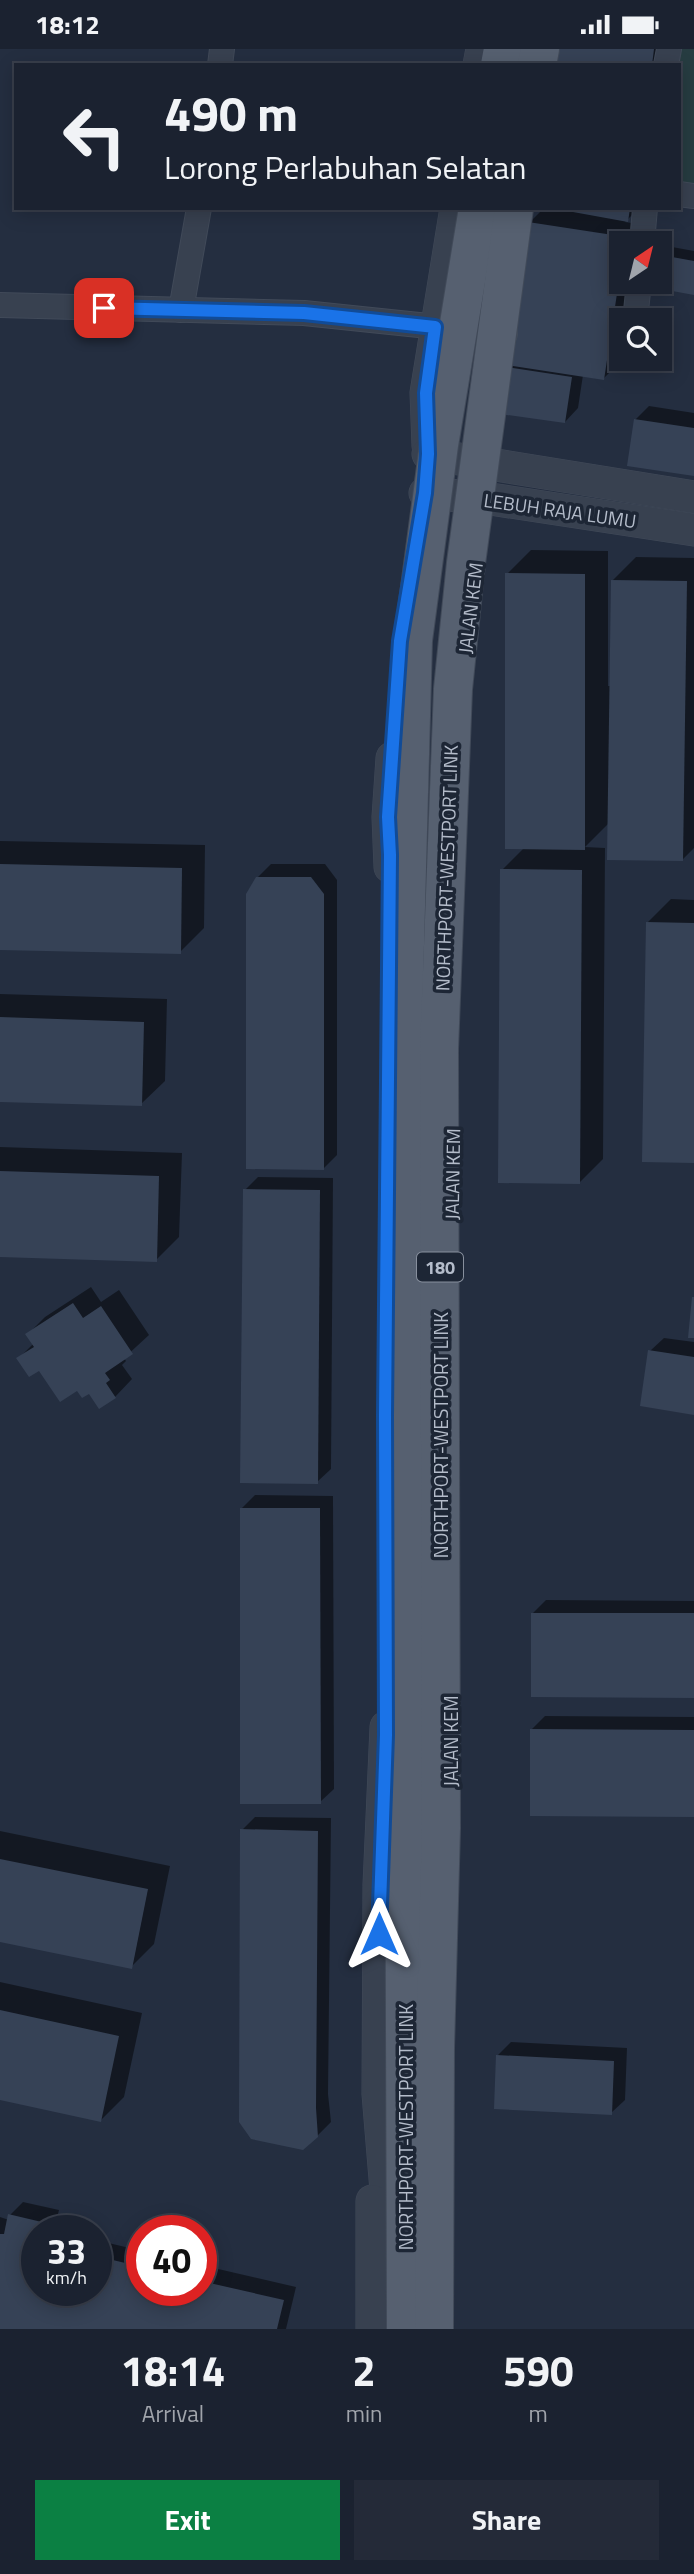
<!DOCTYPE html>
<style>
body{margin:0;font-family:"Titillium Web",sans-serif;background:#242a38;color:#f1f3f6;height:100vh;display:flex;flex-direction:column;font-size:26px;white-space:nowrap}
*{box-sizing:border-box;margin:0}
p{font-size:23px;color:#a0a4ab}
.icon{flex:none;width:38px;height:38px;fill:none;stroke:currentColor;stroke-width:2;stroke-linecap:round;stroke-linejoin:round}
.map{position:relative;height:2280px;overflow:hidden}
.drawer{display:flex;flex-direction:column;background:#1b2230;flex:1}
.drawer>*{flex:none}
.banner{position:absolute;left:14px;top:14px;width:667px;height:147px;border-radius:0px;box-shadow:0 4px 18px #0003,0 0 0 2px #393f4c;background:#1b2230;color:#f1f3f6;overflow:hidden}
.needle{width:46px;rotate:35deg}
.controls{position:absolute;left:609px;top:182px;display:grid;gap:14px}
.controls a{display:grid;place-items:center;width:63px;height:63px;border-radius:0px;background:#1b2230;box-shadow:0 4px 18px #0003,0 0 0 2px #393f4c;font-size:35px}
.speed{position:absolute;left:21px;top:2166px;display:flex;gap:14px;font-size:35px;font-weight:700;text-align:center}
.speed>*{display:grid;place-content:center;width:91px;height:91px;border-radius:50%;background:#1b2230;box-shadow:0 4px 18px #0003,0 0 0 2px #393f4c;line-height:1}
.speed small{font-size:18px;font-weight:400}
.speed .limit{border:10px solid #d22;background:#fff;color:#111}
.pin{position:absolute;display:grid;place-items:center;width:60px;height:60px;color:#fff;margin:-30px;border-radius:14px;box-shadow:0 4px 10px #0006}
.me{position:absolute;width:77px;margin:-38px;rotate:0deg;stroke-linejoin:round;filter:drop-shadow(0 0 5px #0008)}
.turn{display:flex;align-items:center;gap:24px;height:147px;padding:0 35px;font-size:32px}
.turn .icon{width:91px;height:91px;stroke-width:2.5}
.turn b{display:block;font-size:49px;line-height:60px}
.eta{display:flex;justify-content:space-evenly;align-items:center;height:119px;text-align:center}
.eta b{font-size:42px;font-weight:700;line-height:49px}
.cta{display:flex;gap:14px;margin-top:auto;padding:14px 35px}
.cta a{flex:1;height:80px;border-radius:0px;background:#0b8043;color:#fff;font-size:28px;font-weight:700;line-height:80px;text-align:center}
.cta a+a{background:#242a38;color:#f1f3f6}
.status{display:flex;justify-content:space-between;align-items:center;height:49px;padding:0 35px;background:#1b2230;direction:ltr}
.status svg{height:19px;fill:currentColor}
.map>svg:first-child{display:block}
.green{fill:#263c41}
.shadow{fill:#0007}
.building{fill:#364256}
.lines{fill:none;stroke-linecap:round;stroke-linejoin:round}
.minor-casing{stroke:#414a59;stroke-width:26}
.tertiary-casing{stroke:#414a59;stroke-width:33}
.primary-casing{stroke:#414a59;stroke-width:40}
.minor{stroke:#384150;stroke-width:24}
.tertiary{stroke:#384150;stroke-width:32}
.primary{stroke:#566070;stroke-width:38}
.primary-bridge-casing{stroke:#414a59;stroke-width:40;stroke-linecap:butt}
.primary-bridge{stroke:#566070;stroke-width:38}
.route-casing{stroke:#114b97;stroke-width:18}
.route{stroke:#1a73e8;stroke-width:12}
.labels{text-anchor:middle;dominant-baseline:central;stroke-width:7;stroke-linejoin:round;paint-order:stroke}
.shield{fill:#1d2635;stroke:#878f9d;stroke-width:2}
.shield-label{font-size:18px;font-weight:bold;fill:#b4bcca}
.street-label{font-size:19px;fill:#b4bcca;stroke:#1d2635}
</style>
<div class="status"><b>18:12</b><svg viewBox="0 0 49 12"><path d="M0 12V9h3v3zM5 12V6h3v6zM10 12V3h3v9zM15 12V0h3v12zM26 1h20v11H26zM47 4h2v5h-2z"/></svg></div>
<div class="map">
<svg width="694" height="2280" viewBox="0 0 694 2280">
<rect width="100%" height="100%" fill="#242e40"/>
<polygon class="green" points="680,0 694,0 694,135 679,133 679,16 677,16"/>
<g class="shadow">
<polygon points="557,0 665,0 662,16 554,16"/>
<polygon points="544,159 639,159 625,173 638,175 635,194 621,194 621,233 630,233 624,271 621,271 617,316 604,329 583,326 578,359 565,373 502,363 529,174"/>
<polygon points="672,198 694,202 694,244 658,238 663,207"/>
<polygon points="649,357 694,364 694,426 635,371"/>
<polygon points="531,501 608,502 608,637 611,637 613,531 636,508 694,509 694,799 682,811 609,774 585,798 605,799 603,1110 579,1134 502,821 524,799 507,525"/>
<polygon points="0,792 205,796 204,879 180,903 0,899"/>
<polygon points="271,815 325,815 337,831 337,1106 324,1119 257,829"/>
<polygon points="671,850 694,851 694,1112 647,874"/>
<polygon points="0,945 167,950 165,1032 141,1055 0,1051"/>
<polygon points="0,1098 182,1104 179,1188 156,1211 0,1206"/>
<polygon points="258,1128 333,1129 331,1420 317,1433 245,1141"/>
<polygon points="91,1238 101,1253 119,1241 149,1286 124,1309 126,1312 122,1316 132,1330 115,1348 78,1339 19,1309 33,1295 27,1286 45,1268"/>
<polygon points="664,1289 694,1293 694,1364 650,1302"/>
<polygon points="255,1446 333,1447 334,1740 320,1753 241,1460"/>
<polygon points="546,1551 694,1552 694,1647 533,1564"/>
<polygon points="545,1667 694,1668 694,1766 531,1681"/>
<polygon points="255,1768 331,1769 328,2045 331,2073 317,2087 242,1781"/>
<polygon points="0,1782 170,1817 154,1895 131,1918 0,1891"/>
<polygon points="0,1933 142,1964 124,2048 101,2071 0,2050"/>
<polygon points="511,1993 627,1999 625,2051 611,2064 498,2006"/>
<polygon points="23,2153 59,2161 54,2181 58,2182 37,2182 37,2242 96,2242 96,2191 142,2202 142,2242 201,2242 201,2216 296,2238 286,2280 0,2280 0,2168 9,2171 10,2166"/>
</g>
<g class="building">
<polygon points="555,0 654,0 652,16 553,16"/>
<polygon points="551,159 630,159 628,173"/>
<polygon points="528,173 626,188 625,194 621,194 621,218 604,331 506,316"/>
<polygon points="661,206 694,212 694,246 656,239 657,233 660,233"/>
<polygon points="507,318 572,328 565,374 500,365"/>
<polygon points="634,370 694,379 694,427 627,417"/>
<polygon points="505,524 585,525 585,801 505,800"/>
<polygon points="611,531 687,532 683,812 607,811"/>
<polygon points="0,815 182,819 181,905 0,901"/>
<polygon points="500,820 582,821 580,1135 498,1134"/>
<polygon points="256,828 311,828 324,845 324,1121 246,1120 246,845"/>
<polygon points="646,873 694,874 694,1114 642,1113"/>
<polygon points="0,968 144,973 142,1057 0,1053"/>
<polygon points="0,1122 159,1127 157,1213 0,1208"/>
<polygon points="243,1140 320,1141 318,1435 240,1434"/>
<polygon points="692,1248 694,1248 694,1289 688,1289"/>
<polygon points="73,1254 83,1269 101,1257 133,1305 105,1324 110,1331 106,1334 116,1349 99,1360 89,1345 82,1349 77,1342 60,1353 39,1322 29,1328 16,1309 34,1298 25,1285"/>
<polygon points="648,1301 694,1308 694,1366 640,1357"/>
<polygon points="240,1459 320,1459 321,1755 240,1755"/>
<polygon points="531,1564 694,1564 694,1649 531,1648"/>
<polygon points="530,1680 694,1681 694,1768 530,1767"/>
<polygon points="240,1780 318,1782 316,2059 318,2088 303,2101 251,2090 239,2073"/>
<polygon points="0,1810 148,1840 132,1920 0,1893"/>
<polygon points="0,1961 119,1987 101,2073 0,2051"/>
<polygon points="496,2006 614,2012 612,2066 494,2060"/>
<polygon points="8,2165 46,2174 45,2182 37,2182 37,2242 96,2242 96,2207 142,2218 142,2242 201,2242 201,2232 284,2251 277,2280 0,2280 0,2185 4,2185"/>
</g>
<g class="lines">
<defs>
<g id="minor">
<polyline points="220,16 222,0"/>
<polyline points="666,16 669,0"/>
<polyline points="679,145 694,147"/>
<polyline points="642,194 645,159"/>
<polyline points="0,256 304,264 505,285"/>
<polyline points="181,261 199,159"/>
<polyline points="636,262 639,233"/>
</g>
<g id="tertiary">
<polyline points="479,16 482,0"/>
<polyline points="428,397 426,344 456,159"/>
<polyline points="428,405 694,448"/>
<polyline points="425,444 484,449 694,481"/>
<polyline points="390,818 388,768 392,709"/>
<polyline points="386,1678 379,1836 378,2045 389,2178"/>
<polyline points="372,2280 372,2152"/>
</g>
<g id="primary">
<polyline points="500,16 503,0"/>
<polyline points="537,16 540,0"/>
</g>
</defs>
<use href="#minor" class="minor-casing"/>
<use href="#tertiary" class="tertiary-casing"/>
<use href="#primary" class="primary-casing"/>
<use href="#minor" class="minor"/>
<use href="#tertiary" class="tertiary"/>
<use href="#primary" class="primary"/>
<defs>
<g id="primary-bridge">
<polyline points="406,2280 402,1090 404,933 413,591 439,396 478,159"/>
<polyline points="434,2280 435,1999 441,1779 439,1000 453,640 466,514 514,159"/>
</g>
</defs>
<use href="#primary-bridge" class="primary-bridge-casing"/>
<use href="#primary-bridge" class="primary-bridge"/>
</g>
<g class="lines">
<defs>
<polyline id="route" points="104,259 304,264 435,278 426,344 428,405 425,444 400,592 388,768 390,806 385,1367 386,1686 379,1885"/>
</defs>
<use href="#route" class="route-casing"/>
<use href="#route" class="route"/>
</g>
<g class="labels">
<rect class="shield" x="417" y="1203.5" width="46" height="29" rx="5"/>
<g class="shield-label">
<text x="440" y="1218">180</text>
</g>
<g class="street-label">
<text transform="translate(560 461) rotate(8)">LEBUH RAJA LUMU</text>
<text transform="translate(470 559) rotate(-83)">JALAN KEM</text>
<text transform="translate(446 819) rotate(-88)">NORTHPORT-WESTPORT LINK</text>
<text transform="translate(452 1125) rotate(-89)">JALAN KEM</text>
<text transform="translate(440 1386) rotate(-90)">NORTHPORT-WESTPORT LINK</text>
<text transform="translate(450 1692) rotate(-90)">JALAN KEM</text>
<text transform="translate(405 2078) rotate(-90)">NORTHPORT-WESTPORT LINK</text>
</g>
</g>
</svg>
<div class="controls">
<a><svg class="needle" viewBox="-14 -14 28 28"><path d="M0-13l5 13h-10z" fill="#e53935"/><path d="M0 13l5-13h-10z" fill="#a0a4ab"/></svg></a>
<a><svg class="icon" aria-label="search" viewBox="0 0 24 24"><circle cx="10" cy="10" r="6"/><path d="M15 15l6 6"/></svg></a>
</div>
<div class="speed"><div>33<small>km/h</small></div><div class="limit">40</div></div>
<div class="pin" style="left:104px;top:259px;background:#d93025"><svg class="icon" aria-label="arrive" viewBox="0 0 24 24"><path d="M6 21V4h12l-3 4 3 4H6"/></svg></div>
<svg class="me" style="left:379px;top:1885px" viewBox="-20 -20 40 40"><path d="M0-17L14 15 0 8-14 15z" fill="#1a73e8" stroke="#fff" stroke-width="4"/></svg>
<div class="banner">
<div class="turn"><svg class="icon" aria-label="left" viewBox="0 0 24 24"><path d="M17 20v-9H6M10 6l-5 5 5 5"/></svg><div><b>490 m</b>Lorong Perlabuhan Selatan</div></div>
</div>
</div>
<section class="drawer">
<div class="eta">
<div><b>18:14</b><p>Arrival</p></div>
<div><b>2</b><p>min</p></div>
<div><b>590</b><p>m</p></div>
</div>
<div class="cta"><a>Exit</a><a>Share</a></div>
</section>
